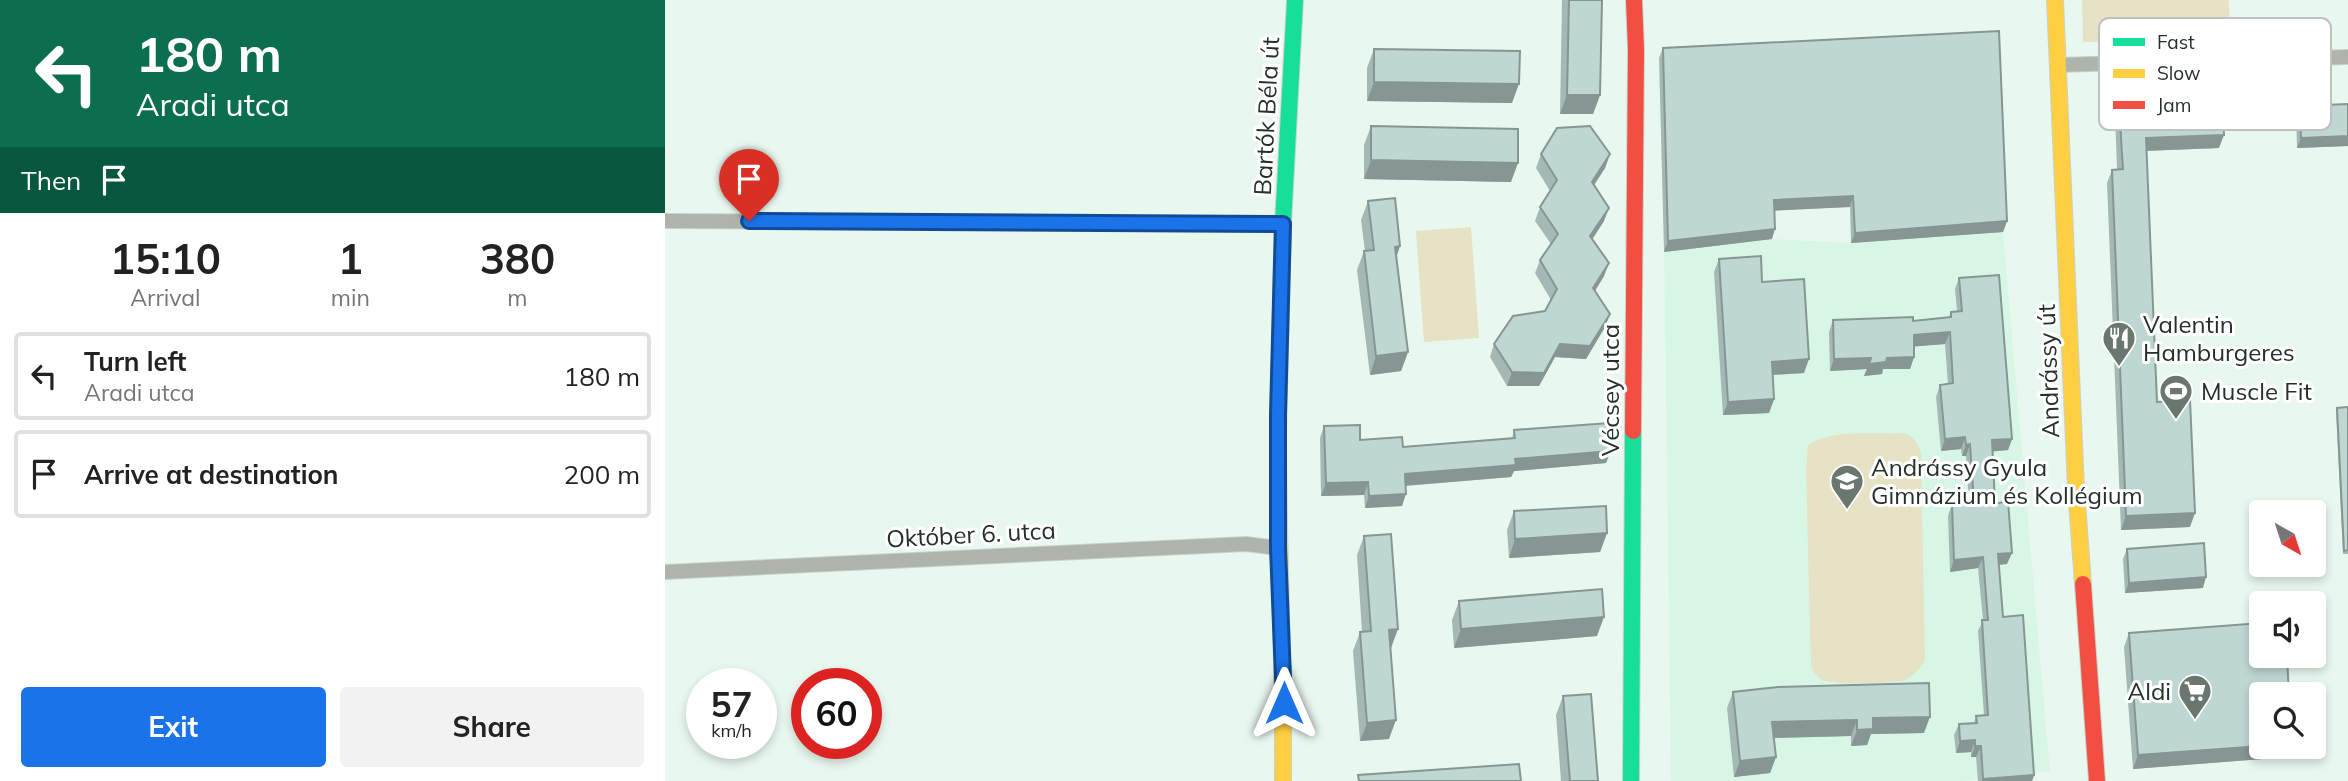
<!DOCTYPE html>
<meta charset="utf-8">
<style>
body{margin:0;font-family:Mulish,sans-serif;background:#f2f2f2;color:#222;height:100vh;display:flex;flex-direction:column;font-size:26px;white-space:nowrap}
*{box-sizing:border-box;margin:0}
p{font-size:23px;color:#767676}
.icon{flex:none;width:38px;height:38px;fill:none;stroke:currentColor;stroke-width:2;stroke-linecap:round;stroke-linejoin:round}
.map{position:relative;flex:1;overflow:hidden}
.drawer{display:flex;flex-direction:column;background:#fff;width:665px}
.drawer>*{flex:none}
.banner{background:#0b6e4f;color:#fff;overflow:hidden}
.needle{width:46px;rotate:141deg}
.buttons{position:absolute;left:1584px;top:500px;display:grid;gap:14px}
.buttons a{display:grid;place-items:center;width:77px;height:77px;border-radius:7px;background:#fff;box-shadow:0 4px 10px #0003;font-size:35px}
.speed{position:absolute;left:21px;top:668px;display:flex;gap:14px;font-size:35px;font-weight:700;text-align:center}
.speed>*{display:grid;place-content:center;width:91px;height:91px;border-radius:50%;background:#fff;box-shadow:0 4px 10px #0003;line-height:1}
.speed small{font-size:18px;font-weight:400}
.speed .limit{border:10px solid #d22;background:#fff;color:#111}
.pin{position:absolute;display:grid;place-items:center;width:60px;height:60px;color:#fff;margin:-72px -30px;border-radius:50% 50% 50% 0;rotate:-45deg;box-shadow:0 0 7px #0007}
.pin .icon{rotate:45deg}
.me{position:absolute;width:77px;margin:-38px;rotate:0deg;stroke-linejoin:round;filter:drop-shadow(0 0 5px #0008)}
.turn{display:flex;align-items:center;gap:24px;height:147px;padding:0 21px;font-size:32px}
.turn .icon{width:91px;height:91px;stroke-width:2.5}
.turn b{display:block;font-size:49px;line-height:60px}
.then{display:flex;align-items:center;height:66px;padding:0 21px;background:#0003;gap:14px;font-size:26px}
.eta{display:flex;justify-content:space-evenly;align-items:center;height:119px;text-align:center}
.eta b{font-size:42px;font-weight:700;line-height:49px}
.action{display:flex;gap:14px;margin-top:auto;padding:14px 21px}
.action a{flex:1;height:80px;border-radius:7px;background:#1a73e8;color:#fff;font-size:28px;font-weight:700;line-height:80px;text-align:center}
.action a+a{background:#f2f2f2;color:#222}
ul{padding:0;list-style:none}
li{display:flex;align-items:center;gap:21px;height:88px;margin:0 14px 10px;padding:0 7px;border:4px solid #e0e0e0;border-radius:7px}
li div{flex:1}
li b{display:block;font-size:26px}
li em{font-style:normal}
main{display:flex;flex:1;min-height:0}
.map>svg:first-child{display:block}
.built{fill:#d8f6e5}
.green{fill:#e5e2c5}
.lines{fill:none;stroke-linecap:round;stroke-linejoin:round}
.street-casing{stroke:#c7d3cc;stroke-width:16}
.fast-casing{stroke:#c7d3cc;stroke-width:18}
.slow-casing{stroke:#c7d3cc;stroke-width:18}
.jam-casing{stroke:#c7d3cc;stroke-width:18}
.street{stroke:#aeb4ab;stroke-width:14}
.fast{stroke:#16e098;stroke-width:16}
.slow{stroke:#ffcf43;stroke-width:16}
.jam{stroke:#f24e42;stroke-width:16}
.wall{fill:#a4b9b5}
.shaded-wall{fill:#869693}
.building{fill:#bfd7d2;stroke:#869693;stroke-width:2}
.route-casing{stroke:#114b97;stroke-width:18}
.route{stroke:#1a73e8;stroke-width:12}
.labels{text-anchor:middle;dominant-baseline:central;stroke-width:6;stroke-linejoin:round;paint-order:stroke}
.street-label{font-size:24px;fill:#243129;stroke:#fff}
.poi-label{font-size:24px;fill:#243129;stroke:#fff;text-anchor:start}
.key{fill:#fff;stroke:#bdc1bf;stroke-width:2}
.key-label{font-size:19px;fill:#243129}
</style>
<main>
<section class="drawer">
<div class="banner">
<div class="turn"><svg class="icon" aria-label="left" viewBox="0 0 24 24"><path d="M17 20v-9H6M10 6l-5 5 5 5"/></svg><div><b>180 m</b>Aradi utca</div></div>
<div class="then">Then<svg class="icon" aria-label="arrive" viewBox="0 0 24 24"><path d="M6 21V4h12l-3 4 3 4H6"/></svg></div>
</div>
<div class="eta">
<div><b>15:10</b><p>Arrival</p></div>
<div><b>1</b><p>min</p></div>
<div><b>380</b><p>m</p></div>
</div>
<ul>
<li><svg class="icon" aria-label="left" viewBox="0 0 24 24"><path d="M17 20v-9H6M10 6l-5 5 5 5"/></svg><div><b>Turn left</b><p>Aradi utca</p></div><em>180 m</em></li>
<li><svg class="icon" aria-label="arrive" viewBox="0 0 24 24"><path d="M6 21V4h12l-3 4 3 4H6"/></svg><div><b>Arrive at destination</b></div><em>200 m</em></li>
</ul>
<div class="action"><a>Exit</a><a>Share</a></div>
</section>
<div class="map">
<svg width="1683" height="781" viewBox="0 0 1683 781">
<rect width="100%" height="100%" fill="#e9f8ef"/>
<polygon class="built" points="1338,232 1385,771 1298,781 1006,781 999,252 1107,239 1186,243"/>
<g class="green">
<polygon points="1417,0 1564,0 1565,40 1418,42"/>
<polygon points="806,227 814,338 759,342 751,231"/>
<path d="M 1239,433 C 1249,437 1253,443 1256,454 L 1260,661 C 1254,669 1249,676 1240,680 C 1228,684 1168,685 1157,680 C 1152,677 1149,672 1146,667 L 1141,469 L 1143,445 C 1170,428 1208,435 1239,433 Z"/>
</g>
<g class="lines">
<defs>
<g id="street">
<polyline points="1531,61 1683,57"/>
<polyline points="1393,65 1458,63"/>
<polyline points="0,221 618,224"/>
<polyline points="0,572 581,544 613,548"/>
</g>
<g id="fast">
<polyline points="613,433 618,224 630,0"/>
<polyline points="966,781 968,431"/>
</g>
<g id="slow">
<polyline points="1390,0 1411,489 1418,584"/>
<path d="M 613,433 C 613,549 619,665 618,781"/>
</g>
<g id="jam">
<polyline points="968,431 971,49 969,0"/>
<polyline points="1418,584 1432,781"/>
</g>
</defs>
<use href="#street" class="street-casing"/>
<use href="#fast" class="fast-casing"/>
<use href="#slow" class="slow-casing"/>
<use href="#jam" class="jam-casing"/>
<use href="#street" class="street"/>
<use href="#fast" class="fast"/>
<use href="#slow" class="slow"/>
<use href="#jam" class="jam"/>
</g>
<g class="wall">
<polygon points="897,0 937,0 935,95 928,114 895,114"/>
<polygon points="998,48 1342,221 1338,232 1186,243 1185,207 1109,210 1107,239 999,252 994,58"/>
<polygon points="709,49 847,103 702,101 702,68"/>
<polygon points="1442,62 1550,106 1554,148 1481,151 1492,402 1525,527 1456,530 1442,183 1447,170 1452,169 1450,115 1439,115 1437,75"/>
<polygon points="1683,104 1683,146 1632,148 1631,116 1635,106"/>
<polygon points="706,126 846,182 699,179 699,145"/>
<polygon points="876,154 945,154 940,168 929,185 939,221 927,239 939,276 930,291 945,314 940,327 921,359 890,357 874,386 842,386 825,357 829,344 880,311 886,300 870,273 875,260 886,244 870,221 875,207 885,191 871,168"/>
<polygon points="703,201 732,257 743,352 736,371 705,375 692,270 699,251 700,251 696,220"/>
<polygon points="1054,259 1097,282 1139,373 1108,375 1109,399 1104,413 1058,415 1049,272"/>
<polygon points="1294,278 1347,439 1343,450 1328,451 1330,504 1342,564 1334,565 1338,617 1369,775 1367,781 1313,781 1311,757 1306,757 1306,752 1291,753 1289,735 1294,724 1309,723 1311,716 1319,716 1313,631 1318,620 1313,568 1285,572 1283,516 1287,504 1304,503 1301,456 1297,456 1296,449 1276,451 1271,397 1275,385 1283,384 1280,344 1249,346 1249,357 1245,369 1218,369 1217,374 1199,376 1202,369 1165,371 1164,332 1168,320 1248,321 1284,317 1286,312 1292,311 1290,289"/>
<polygon points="1683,407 1683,554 1678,554 1671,411 1672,408"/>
<polygon points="659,426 695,440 738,447 847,438 849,430 941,463 849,471 846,477 741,486 737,506 700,508 699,495 656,496 655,438"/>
<polygon points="849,511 942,533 935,552 844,558 842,530"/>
<polygon points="699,536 726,648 724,739 695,741 688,651 695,632 697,632 692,555"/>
<polygon points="1462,549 1538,588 1460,593 1458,559"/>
<polygon points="794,601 932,636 789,648 787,620"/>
<polygon points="1464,633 1623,757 1468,769 1459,647"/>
<polygon points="1068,692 1259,733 1206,734 1202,745 1186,746 1186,736 1109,738 1111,757 1105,773 1069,777 1062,708"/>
<polygon points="898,696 933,781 896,781 891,715"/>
</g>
<g class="shaded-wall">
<polygon points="709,82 854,84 847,103 702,101"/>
<polygon points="902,95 935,95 928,114 895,114"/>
<polygon points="1455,101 1450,115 1439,115 1444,102"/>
<polygon points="1559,135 1554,148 1476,151 1481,138"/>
<polygon points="1683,136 1683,146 1632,148 1636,138"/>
<polygon points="945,154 940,168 922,196 927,182"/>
<polygon points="706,160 853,163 846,182 699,179"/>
<polygon points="1188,196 1185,207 1105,211 1109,200"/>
<polygon points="944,208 939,221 921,249 925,236"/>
<polygon points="1342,221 1338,232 1186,243 1190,233"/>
<polygon points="1110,229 1107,239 999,252 1003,241"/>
<polygon points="735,246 729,265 730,247"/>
<polygon points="944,263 939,276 923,302 928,288"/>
<polygon points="945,314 940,327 921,359 890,357 874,386 842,386 847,372"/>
<polygon points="1285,332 1280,344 1244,347 1249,335"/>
<polygon points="743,352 736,371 705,375 711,356"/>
<polygon points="1249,357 1245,369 1218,369 1217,374 1199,376 1204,364 1222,358"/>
<polygon points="1206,358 1202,369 1165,371 1169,359"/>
<polygon points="1144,359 1139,373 1102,375 1107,362"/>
<polygon points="1109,399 1104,413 1058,415 1063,402"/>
<polygon points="1300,437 1296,449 1276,451 1280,439"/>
<polygon points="1347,439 1343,450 1323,452 1327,440"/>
<polygon points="1305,444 1301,456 1297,456 1301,445"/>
<polygon points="946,451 941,463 849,471 846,477 735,486 740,474 850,459"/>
<polygon points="703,482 699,495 656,496 661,483"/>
<polygon points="741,494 737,506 700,508 704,496"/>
<polygon points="1530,513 1525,527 1456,530 1461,516"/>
<polygon points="942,533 935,552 844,558 850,539"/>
<polygon points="1347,553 1342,564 1329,565 1333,554"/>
<polygon points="1318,557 1313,568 1285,572 1289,560"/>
<polygon points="1541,577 1538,588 1460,593 1464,583"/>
<polygon points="939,617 932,636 789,648 796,629"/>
<polygon points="733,629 726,648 717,649 724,630"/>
<polygon points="1265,717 1259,733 1206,734 1202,745 1186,746 1192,730 1208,718"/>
<polygon points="731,720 724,739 695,741 702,723"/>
<polygon points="1192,720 1186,736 1101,738 1107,722"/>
<polygon points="1310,740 1306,752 1291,753 1295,741"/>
<polygon points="1310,746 1316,746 1311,757 1306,757"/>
<polygon points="1596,746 1596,747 1626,747 1623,757 1468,769 1473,755"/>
<polygon points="1111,757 1105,773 1069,777 1075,761"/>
<polygon points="1369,775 1367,781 1317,781 1318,779"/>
</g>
<g class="building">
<polygon points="904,0 937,0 935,95 902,95"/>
<polygon points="1334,31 1342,221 1190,233 1188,196 1109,200 1110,229 1003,241 998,48"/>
<polygon points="709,49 855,51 854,84 709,82"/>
<polygon points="1548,57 1550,106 1558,105 1559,135 1481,138 1492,402 1525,400 1530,513 1461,516 1447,170 1458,169 1456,139 1455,101 1444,102 1442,62"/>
<polygon points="1683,104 1683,136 1636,138 1635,106"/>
<polygon points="706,126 853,129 853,163 706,160"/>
<polygon points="925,126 945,154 927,182 944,208 925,236 944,263 928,288 945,314 925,346 895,344 879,373 847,372 829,344 848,316 880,311 892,289 875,260 893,234 875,207 892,180 876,154 892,128"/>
<polygon points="730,198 735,246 730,247 743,352 711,356 699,251 709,250 703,201"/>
<polygon points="1096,256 1097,282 1139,279 1144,359 1107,362 1109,399 1063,402 1054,259"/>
<polygon points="1334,275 1347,439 1327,440 1330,504 1343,501 1347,553 1333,554 1338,617 1358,615 1369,775 1318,779 1316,746 1310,746 1310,740 1295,741 1294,724 1312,723 1311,716 1323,715 1317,620 1323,620 1318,557 1289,560 1287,504 1309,503 1305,444 1301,445 1300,437 1280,439 1275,385 1288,383 1285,332 1249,335 1249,357 1222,358 1221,362 1204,364 1206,358 1169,359 1168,320 1248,317 1248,321 1286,317 1286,312 1297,311 1294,278"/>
<polygon points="1683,407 1683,550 1679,551 1672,408"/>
<polygon points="944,423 946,451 850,459 851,465 740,474 741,494 704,496 703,482 661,483 659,426 695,425 695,440 737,437 738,447 850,438 849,430"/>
<polygon points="941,506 942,533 850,539 849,511"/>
<polygon points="726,534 733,629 724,630 731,720 702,723 695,632 706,631 699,536"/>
<polygon points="1539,543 1541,577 1464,583 1462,549"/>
<polygon points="937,589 939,617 796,629 794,601"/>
<polygon points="1596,623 1596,656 1622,656 1624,695 1596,695 1596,746 1473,755 1464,633"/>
<polygon points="1264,683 1265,717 1208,718 1208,729 1192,730 1192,720 1107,722 1111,757 1075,761 1068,692 1113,687"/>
<polygon points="926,694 933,781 905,781 898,696"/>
<polygon points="854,764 856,781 694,781 693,775"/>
</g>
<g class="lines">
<defs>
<polyline id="route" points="84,221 618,224 613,414 613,548 619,703"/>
</defs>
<use href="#route" class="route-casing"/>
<use href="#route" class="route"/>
</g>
<defs>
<symbol id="restaurant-pin" viewBox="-11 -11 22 30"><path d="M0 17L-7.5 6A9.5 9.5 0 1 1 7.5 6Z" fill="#69776e" stroke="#fff"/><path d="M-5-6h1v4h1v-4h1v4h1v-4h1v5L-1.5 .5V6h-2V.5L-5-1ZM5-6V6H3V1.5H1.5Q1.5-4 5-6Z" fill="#fff"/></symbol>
<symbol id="stadium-pin" viewBox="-11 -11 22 30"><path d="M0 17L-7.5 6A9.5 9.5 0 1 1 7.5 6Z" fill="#69776e" stroke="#fff"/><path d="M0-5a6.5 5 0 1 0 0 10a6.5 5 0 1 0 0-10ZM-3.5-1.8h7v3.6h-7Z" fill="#fff"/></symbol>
<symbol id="school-pin" viewBox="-11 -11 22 30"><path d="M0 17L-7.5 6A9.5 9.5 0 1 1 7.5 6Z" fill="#69776e" stroke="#fff"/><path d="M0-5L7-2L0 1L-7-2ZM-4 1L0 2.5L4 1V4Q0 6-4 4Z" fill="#fff"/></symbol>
<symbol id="supermarket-pin" viewBox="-11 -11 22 30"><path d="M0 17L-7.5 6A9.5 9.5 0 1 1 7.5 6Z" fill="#69776e" stroke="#fff"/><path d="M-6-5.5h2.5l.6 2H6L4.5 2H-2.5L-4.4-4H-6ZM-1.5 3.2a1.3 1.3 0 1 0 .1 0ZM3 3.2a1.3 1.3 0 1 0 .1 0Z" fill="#fff"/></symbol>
</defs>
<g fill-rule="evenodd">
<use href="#restaurant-pin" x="1435" y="319" width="38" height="52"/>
<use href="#stadium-pin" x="1492" y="372" width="38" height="52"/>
<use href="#school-pin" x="1163" y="462" width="38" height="52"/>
<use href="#supermarket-pin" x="1511" y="672" width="38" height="52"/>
</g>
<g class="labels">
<g class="street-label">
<text transform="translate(601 116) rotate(-87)">Bartók Béla út</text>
<text transform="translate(1383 371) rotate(-92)">Andrássy út</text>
<text transform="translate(945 390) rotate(-90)">Vécsey utca</text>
<text transform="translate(306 534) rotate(-3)">Október 6. utca</text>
</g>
<g class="poi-label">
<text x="1478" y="324">Valentin<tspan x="1478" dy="28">Hamburgeres</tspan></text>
<text x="1536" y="391">Muscle Fit</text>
<text x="1206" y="467">Andrássy Gyula<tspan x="1206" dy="28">Gimnázium és Kollégium</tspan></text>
<text x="1506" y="691" text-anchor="end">Aldi</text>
</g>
</g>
<rect x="1434" y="18" width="232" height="112" rx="10" class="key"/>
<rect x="1448" y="38" width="32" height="8" fill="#16e098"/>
<rect x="1448" y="69" width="32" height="9" fill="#ffcf43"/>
<rect x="1448" y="101" width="32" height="8" fill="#f24e42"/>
<g class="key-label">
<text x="1492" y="49">Fast</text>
<text x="1492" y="80">Slow</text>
<text x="1492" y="112">Jam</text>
</g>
</svg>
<div class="buttons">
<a><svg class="needle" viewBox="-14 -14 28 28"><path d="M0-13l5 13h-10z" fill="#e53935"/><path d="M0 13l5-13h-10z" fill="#767676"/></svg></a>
<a><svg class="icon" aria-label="sound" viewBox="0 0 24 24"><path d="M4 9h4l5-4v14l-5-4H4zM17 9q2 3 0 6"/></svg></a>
<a><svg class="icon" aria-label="search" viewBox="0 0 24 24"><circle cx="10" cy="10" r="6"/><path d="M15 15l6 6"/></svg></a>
</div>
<div class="speed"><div>57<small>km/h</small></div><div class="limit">60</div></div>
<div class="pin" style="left:84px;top:221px;background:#d93025"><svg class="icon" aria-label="arrive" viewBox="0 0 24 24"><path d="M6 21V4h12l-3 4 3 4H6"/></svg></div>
<svg class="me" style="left:619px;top:703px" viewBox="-20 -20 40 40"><path d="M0-17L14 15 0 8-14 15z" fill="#1a73e8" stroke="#fff" stroke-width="4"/></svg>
</div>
</main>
